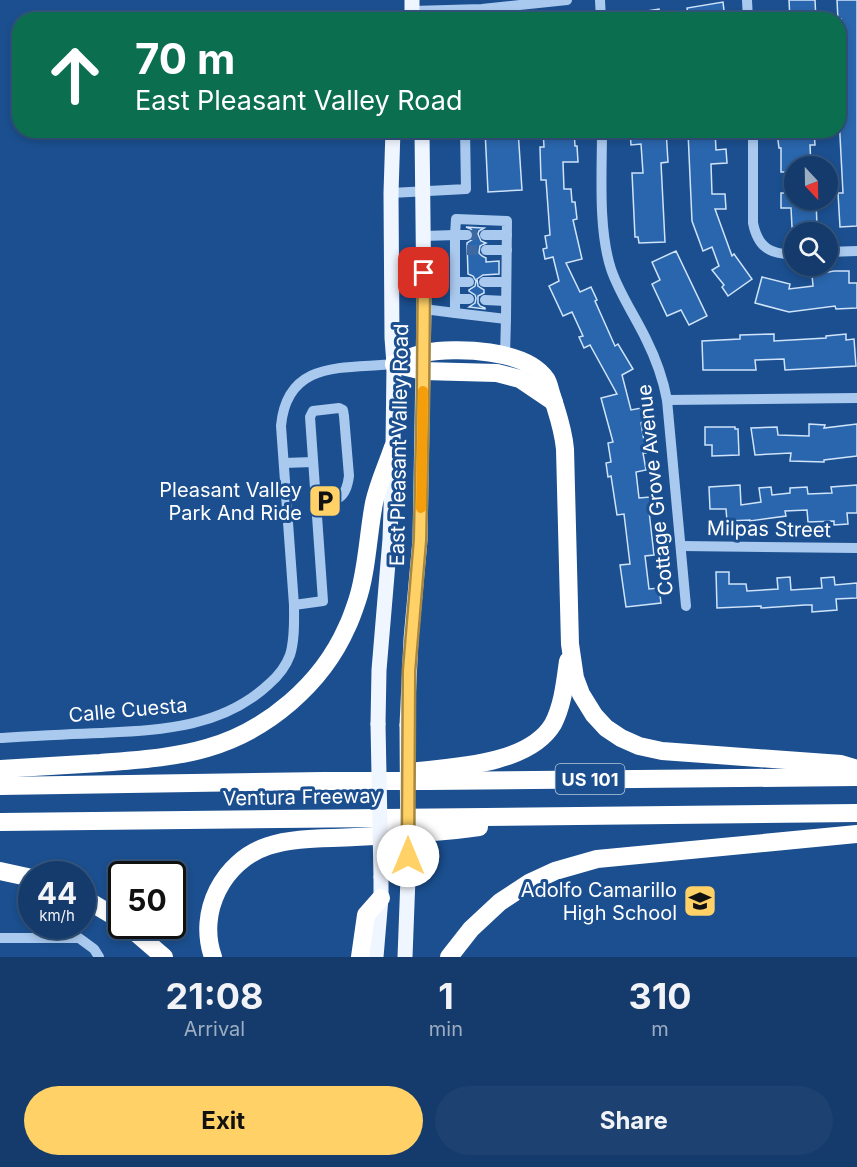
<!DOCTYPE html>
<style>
body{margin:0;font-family:Inter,sans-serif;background:#1d4271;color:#f1f3f6;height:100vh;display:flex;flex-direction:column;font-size:22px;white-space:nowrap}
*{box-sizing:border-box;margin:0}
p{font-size:20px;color:#9dadc1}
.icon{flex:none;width:33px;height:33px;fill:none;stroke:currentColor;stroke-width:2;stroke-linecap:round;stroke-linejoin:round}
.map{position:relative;height:957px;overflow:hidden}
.sheet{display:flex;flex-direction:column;background:#143b6b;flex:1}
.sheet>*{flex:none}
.hud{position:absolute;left:12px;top:12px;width:834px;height:126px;border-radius:24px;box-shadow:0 3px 9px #0003,0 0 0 2px #33557e;background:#0b6e4f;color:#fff;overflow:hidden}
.needle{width:39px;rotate:158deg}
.fabs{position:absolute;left:784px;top:156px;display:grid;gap:12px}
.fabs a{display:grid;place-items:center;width:54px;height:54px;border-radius:50%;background:#143b6b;box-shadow:0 3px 9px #0003,0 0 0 2px #33557e;font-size:30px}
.speed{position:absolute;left:18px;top:861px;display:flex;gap:12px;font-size:30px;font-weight:700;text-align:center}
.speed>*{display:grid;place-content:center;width:78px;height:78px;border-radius:50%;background:#143b6b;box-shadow:0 3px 9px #0003,0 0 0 2px #33557e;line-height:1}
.speed small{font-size:15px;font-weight:400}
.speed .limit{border:3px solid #111;border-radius:9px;background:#fff;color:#111}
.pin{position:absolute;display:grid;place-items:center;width:51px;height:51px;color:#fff;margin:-26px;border-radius:12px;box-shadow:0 3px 9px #0006}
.me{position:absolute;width:66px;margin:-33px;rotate:0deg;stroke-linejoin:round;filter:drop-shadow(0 0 4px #0008)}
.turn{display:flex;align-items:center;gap:21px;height:126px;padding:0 24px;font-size:27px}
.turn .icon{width:78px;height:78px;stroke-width:2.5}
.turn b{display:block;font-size:42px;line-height:51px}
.eta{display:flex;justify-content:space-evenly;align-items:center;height:102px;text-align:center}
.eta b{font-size:36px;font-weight:700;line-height:42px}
.action{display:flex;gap:12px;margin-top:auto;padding:12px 24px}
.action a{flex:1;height:69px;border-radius:36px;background:#ffd166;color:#111;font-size:24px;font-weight:700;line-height:69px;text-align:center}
.action a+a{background:#1d4271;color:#f1f3f6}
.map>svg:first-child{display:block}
.building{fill:#2a66ad;stroke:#cfe3fa;stroke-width:1.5}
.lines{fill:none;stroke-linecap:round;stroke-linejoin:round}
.minor-tunnel{stroke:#3d69a0;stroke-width:10;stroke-dasharray:10 5;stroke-linecap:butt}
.minor{stroke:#a9c9ee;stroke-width:10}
.major{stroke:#f0f6ff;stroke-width:15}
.highway{stroke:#fff;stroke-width:18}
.major-bridge{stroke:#f0f6ff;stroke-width:15}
.route-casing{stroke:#a68842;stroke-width:15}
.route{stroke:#ffd166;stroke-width:10}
.slow{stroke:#f59e0b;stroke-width:10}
.labels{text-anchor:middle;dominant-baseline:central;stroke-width:6;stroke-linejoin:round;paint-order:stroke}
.shield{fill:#1b4f8f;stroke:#bbcadd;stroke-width:1.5}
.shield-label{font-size:18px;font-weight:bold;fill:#fff}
.street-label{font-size:20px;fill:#fff;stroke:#1b4f8f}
.poi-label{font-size:20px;fill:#fff;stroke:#1b4f8f;text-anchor:end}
</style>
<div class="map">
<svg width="857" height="957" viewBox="0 0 857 957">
<rect width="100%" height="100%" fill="#1b4f8f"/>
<g class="building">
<polygon points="789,0 815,0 816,20 790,20"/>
<polygon points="837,0 857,0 857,226 840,227 838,193 843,193 839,117 841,117 841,85 847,85 846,59 842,59 841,19 838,20"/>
<polygon points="723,2 725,19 689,20 687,8"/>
<polygon points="659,9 661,20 628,20 628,14"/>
<polygon points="485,130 518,130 522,190 488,192"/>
<polygon points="543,130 574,130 575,146 577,146 578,162 563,162 564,189 571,189 572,202 575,202 577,219 573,220 582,259 566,263 580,292 591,287 597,300 595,301 615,346 618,344 633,369 622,375 631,410 641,408 645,421 641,423 646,453 643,453 646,470 636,472 639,498 650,497 652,510 649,511 654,555 645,556 649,589 659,588 661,603 626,607 620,565 630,564 624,514 617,515 611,476 608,477 606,463 611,462 608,443 613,442 601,398 617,394 590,345 584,348 579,337 583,336 572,312 563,316 549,286 559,281 553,257 545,259 543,249 547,248 545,236 550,235 546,180 541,180 540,147 544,147"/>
<polygon points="641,130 666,130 668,162 661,163 665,242 639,243 638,237 635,237 632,173 643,173 641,144 631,145 630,131"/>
<polygon points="715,130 716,150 726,149 727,163 711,164 712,194 725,194 726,209 715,209 732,256 734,254 752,279 728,296 722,287 724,285 712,270 719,266 712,247 703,251 692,221 688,132"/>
<polygon points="790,130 814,130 815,145 810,145 811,166 795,166 795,200 816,200 817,226 792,227 791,208 781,208 781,193 785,193 785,172 781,172 781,148 779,148 777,133 790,132"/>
<polygon points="466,227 484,228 479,231 478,234 481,241 486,243 480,246 479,253 482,256 486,258 486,262 499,261 499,274 483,275 477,279 478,286 484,290 484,293 478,296 478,303 480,306 485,308 485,309 469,307 475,303 476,298 475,295 469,291 469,290 475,286 476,281 473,276 468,274 467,243 473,239 474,234 471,229"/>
<polygon points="676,251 707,316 689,325 681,310 667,316 652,284 660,280 652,262"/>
<polygon points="834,271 849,271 849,283 857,283 857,308 836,309 835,306 789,312 755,303 762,277 790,284 789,289 813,286 812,275"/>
<polygon points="774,334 774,341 826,338 826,336 846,334 846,340 854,339 856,366 785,370 784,359 755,360 756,370 703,370 702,341 740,339 740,335"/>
<polygon points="809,424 825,425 824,428 857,424 857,456 824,460 824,462 790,461 791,453 755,455 751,428 777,427 778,435 809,436"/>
<polygon points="705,427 735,427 735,429 738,429 739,455 712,456 712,445 705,445"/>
<polygon points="740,485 741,505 761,502 759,488 771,487 772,495 790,493 790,488 807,487 808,494 832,493 831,487 857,485 857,513 847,513 848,524 834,525 834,521 808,522 807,510 785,511 786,516 750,521 750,520 727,521 726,509 710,509 709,487"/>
<polygon points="716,572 729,572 729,584 746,584 747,591 778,589 777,578 790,577 791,590 822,588 821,578 834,577 835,585 857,583 857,598 836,599 837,610 812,612 812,605 805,605 761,608 761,606 717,608"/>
</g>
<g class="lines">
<g class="minor-tunnel">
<polyline points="467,235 485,235"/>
<polyline points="467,250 486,250"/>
</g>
<g class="minor">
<polyline points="600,0 601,20"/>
<polyline points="747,0 748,20"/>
<polyline points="509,7 509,20"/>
<polyline points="412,11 482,9 567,0"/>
<path d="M 602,130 C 602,173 598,229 611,269 C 619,293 635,316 646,339 C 656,359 663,378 667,400 L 686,606"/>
<path d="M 753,130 L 753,223 C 758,248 771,255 795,254"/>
<polyline points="391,193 466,189 465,130"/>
<polyline points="467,235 455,235 456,219 507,221 506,319"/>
<polyline points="485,235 507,235"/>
<polyline points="486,250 507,250"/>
<polyline points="828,252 857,251"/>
<polyline points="455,282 469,282"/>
<polyline points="484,282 506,282"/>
<polyline points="455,299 469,299"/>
<polyline points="485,300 506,301"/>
<polyline points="424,309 455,313 455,235 424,236"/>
<polyline points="455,313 506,319 505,355"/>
<polyline points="667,400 857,398"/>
<polyline points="284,463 313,462"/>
<polyline points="681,546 857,548"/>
<path d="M 294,605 L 323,601 L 310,417 L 313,411 L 339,408 L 343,410 L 344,416 L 349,476 C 346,500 337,501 316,502"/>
<path d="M 0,738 C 34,736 67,734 101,733 C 161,730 222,728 269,684 C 277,677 286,666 290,655 C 295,639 294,621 294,605 L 281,426 C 287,359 345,369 394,364"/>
<polyline points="0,938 79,938 94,949 99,957"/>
</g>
<g class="major">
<polyline points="412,0 412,11 416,20"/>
<polyline points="378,724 379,670 390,539 393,447 394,364 392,338 391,193 393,130"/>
<polyline points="407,725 411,639 420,540 424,309 422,130"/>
<polyline points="376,957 381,898 381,877"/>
<polyline points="405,957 408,878"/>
</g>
<g class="highway">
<path d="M 394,364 C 404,360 414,355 424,353 C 456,347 526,349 546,379 C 549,383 550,391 552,396 C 558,416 563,428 565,449 L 570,644 L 575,678 L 581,694 L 594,715 L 606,728 L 621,738 L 639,746 L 662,751 L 841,764 L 857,769"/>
<polyline points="394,364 423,371 497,373 520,379 554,402"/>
<path d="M 0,769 C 33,767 66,765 100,763 C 136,760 173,758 207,748 C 267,731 322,684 347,627 C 351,619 354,610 357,601 C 367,572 368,534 374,503 C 378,484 387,465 393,447"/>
<path d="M 418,771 C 459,767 530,763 553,724 C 563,705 565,682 568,661"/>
<polyline points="0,786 324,781 427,781 857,777"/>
<polyline points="0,822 857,813"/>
<polyline points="0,871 32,878"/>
<polyline points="82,897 122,921"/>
<polyline points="128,926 164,957"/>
<path d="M 213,957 C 197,912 223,861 268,846 C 296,837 327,839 355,837 C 396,835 437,833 479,827"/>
<polyline points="360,957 366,915 381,898"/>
<polyline points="449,957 471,929 500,902 529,883 555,871 597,859 857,834"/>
</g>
<g class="major-bridge">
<polyline points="378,724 381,877"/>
<polyline points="407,725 408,878"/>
</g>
</g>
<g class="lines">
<defs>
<polyline id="route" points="408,856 409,671 420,540 423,394 424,273"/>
</defs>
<use href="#route" class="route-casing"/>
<use href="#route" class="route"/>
<polyline class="slow" points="421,508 423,391"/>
</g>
<defs>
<symbol id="parking-square" viewBox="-11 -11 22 22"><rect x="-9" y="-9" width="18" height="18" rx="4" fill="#ffd166" stroke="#1b4f8f"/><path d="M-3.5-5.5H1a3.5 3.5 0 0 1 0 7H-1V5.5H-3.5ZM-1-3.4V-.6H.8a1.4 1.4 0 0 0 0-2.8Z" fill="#111"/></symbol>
<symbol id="school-square" viewBox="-11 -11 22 22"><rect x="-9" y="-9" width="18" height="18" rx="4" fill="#ffd166" stroke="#1b4f8f"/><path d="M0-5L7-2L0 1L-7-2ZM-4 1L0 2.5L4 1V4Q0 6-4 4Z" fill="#111"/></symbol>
</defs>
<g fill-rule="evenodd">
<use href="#parking-square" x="306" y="482" width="38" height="38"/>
<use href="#school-square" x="681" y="882" width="38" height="38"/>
</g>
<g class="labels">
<rect class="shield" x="555.5" y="764" width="69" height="30" rx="4.5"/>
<g class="shield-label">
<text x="590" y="779">US 101</text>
</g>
<g class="street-label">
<text transform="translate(399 445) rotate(-89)">East Pleasant Valley Road</text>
<text transform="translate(655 490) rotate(-96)">Cottage Grove Avenue</text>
<text transform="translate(769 529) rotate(1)">Milpas Street</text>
<text transform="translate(128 710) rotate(-5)">Calle Cuesta</text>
<text transform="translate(302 797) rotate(-1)">Ventura Freeway</text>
</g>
<g class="poi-label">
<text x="302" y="490">Pleasant Valley<tspan x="302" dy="23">Park And Ride</tspan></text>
<text x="677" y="890">Adolfo Camarillo<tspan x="677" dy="23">High School</tspan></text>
</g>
</g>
</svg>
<div class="fabs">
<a><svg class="needle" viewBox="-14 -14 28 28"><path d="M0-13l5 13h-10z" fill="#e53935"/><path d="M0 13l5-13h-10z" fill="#9dadc1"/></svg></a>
<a><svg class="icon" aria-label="search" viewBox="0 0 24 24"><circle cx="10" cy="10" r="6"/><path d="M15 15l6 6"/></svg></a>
</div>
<div class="speed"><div>44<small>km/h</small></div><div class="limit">50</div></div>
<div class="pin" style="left:424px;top:273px;background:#d93025"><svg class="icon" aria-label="arrive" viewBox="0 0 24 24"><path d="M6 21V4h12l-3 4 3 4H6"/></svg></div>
<svg class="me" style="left:408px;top:856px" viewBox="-20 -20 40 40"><circle r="19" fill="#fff"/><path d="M0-13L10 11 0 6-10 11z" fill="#ffd166"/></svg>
<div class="hud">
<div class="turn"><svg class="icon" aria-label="ahead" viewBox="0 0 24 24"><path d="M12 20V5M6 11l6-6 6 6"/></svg><div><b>70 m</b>East Pleasant Valley Road</div></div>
</div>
</div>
<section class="sheet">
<div class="eta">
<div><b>21:08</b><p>Arrival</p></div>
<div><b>1</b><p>min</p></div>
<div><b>310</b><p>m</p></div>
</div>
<div class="action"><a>Exit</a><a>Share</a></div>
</section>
